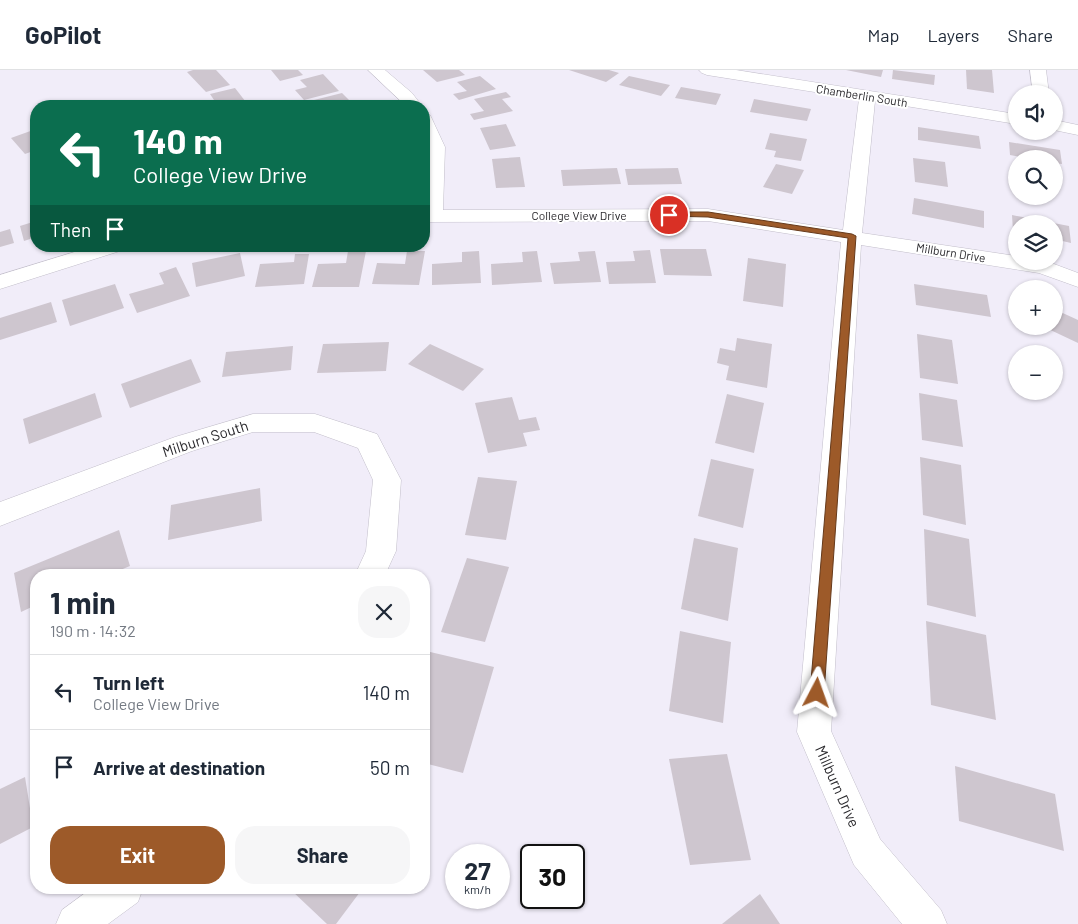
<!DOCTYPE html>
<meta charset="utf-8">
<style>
body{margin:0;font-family:Barlow,sans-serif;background:#f6f6f7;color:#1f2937;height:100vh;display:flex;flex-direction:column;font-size:19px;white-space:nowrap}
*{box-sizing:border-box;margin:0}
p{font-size:16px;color:#747a83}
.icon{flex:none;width:28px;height:28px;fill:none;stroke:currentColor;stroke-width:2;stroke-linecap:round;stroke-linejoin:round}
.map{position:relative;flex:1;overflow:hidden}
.panel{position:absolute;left:30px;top:499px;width:400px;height:325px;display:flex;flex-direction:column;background:#fff;border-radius:20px;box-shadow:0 1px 4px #0004}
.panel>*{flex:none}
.hud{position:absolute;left:30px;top:30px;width:400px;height:152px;border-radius:20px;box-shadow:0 1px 4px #0004;background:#0b6e4f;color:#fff;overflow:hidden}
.buttons{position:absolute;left:1008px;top:15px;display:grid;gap:10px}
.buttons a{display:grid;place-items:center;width:55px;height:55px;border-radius:50%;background:#fff;box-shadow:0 1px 4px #0004;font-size:25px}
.speed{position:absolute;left:445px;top:774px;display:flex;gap:10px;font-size:25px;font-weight:700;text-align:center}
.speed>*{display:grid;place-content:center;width:65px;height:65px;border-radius:50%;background:#fff;box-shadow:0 1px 4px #0004;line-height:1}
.speed small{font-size:12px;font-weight:400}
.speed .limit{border:2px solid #111;border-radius:8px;background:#fff;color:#111}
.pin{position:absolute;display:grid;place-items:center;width:42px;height:42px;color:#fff;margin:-21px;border:2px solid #fff;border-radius:50%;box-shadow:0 1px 5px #0007}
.me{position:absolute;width:55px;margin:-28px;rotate:4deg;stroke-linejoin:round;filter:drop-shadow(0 0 4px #0008)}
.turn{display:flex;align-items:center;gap:18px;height:105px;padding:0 20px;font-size:22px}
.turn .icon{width:65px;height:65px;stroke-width:2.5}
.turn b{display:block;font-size:35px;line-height:42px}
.then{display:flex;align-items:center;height:48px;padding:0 20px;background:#0003;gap:10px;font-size:19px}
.round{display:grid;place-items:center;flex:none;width:52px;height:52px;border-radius:20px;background:#f6f6f7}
.summary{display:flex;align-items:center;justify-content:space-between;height:85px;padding:0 20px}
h1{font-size:30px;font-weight:700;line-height:38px}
.cta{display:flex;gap:10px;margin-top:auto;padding:10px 20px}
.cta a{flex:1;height:58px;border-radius:20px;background:#9d5a29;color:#fff;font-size:20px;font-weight:700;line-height:58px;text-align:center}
.cta a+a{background:#f6f6f7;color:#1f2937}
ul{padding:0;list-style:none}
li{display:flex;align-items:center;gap:15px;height:75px;padding:0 20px;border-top:1px solid #e0e1e3}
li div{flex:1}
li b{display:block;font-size:19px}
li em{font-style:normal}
header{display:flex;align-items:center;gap:30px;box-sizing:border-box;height:70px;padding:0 25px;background:#fff;border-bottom:1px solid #e0e1e3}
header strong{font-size:24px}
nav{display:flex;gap:28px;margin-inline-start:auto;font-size:18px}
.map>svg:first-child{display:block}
.building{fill:#cec6cf}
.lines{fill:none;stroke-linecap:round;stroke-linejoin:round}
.street-casing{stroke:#c2beca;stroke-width:1}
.street{fill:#fff;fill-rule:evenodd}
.route{fill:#9d5a29;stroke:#663a1b}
.labels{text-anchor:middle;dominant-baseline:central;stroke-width:4;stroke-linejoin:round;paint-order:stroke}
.far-street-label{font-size:12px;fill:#2c2b2f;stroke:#fff}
.street-label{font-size:15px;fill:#2c2b2f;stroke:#fff}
</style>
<header>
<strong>GoPilot</strong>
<nav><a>Map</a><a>Layers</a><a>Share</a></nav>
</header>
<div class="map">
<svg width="1078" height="854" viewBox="0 0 1078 854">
<rect width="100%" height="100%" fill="#f1edf9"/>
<g class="building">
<polygon points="193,0 216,0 230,15 206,22 187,2"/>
<polygon points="271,0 298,0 303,5 280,11"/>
<polygon points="423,0 459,0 465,5 437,12"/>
<polygon points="569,0 609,0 619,3 606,12"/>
<polygon points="846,0 883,0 881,7"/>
<polygon points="893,0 935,5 934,15 892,9"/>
<polygon points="966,0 992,0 994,23 967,19"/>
<polygon points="323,4 339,21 304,30 295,20 307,17 300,10"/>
<polygon points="480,6 496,19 459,30 453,24 467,21 457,12"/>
<polygon points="629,6 670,15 661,26 619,15"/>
<polygon points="681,17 721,24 716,35 675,28"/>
<polygon points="235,18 249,36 218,36 210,24"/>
<polygon points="506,22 511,27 502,29 513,41 474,50 470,44 484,41 474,29"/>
<polygon points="342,23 355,36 314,36 310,31"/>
<polygon points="754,29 811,39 807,51 750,42"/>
<polygon points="506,54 516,76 490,80 480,58"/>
<polygon points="918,57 979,66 981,79 918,70"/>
<polygon points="36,59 36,80 25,84 11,68"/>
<polygon points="770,63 807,69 801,91 774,87 776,81 765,79"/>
<polygon points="1009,72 1060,80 1062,94 1054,93 1054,89 1031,89 1010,85"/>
<polygon points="520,87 525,117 496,118 492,89"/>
<polygon points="913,88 945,92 948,117 915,112"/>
<polygon points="776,94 804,100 792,124 763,117"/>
<polygon points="617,98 621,114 563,116 561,100"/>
<polygon points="678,98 682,114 628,115 625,99"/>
<polygon points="914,128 984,141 984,158 912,144"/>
<polygon points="1012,145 1069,156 1071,173 1054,169 1054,154 1016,154 1016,162 1013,161"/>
<polygon points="36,151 36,167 24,171 20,156"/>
<polygon points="10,159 14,173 0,177 0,162"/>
<polygon points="660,179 706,179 712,206 664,205"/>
<polygon points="650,180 656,213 609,214 606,192 635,191 633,181"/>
<polygon points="348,181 366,181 359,217 312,217 318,194 346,193"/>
<polygon points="407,181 425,181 419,215 372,214 377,193 405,194"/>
<polygon points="479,181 481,213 432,215 432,194 462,192 462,182"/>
<polygon points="537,181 542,212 492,215 491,194 523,192 522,182"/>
<polygon points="595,181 601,212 554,214 550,193 580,191 578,182"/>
<polygon points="240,183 245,206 196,217 192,193"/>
<polygon points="295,184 309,184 304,214 255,217 260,194 294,192"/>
<polygon points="748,188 786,194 783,237 743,231"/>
<polygon points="176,197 190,226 137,243 129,224 164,214 159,203"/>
<polygon points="115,214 124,238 70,256 62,230"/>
<polygon points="914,214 987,225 991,247 916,235"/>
<polygon points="51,232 57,252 0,270 0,248"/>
<polygon points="1054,239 1078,250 1078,273 1042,256 1054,256"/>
<polygon points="917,264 952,270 958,314 920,308"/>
<polygon points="737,268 772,274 767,318 726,310 729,296 717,293 720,278 735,281"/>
<polygon points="389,272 386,301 317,303 323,274"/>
<polygon points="430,274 484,299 463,321 408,294"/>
<polygon points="293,276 291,300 222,307 226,282"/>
<polygon points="191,289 201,312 130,338 121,314"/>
<polygon points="95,323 102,347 29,374 23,349"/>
<polygon points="919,323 957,330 963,377 922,370"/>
<polygon points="727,324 764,333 754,383 715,373"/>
<polygon points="512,327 519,350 536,347 540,360 523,363 527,376 488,383 475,333"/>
<polygon points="920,387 961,395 966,455 923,445"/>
<polygon points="711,389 754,399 743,458 698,446"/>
<polygon points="478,407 517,411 506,470 465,465"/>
<polygon points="260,418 262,451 168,470 171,435"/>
<polygon points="924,459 969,469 976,547 927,535"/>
<polygon points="119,460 130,496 108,505 36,505 36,535 21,542 14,503"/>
<polygon points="694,468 738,478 728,551 681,539"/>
<polygon points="467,488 509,497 485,572 441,562"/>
<polygon points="926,551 986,565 996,650 931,635"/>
<polygon points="680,561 731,572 723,653 669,641"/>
<polygon points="426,581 494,597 463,703 424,693 424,585"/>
<polygon points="727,684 751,790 690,795 669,689"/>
<polygon points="955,696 1055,724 1064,781 959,751"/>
<polygon points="25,707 33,757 0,774 0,719"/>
<polygon points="293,818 363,818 336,854 327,854 291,820"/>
<polygon points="760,824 780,854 722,854"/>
</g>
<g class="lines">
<defs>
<g id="street">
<polygon points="368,0 385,0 412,23 422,36 406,36"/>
<polygon points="699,0 736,0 1016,44 1016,54 875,31 862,163 1016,186 1016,191 1046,191 1078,203 1078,217 1039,203 861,175 831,661 880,769 941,840 947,854 902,854 854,795 797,662 841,172 708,151 424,152 427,77 424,69 424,44 430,45 432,49 445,77 443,140 708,139 843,160 859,29 707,5 702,3"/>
<polygon points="1030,0 1046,0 1049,24 1033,24"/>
<polygon points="1054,50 1078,55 1078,65 1054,60"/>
<polygon points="94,176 126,176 123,180 0,219 0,205"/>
<polygon points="253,344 315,344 377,364 401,410 396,481 385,505 355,505 366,481 373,410 358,378 314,362 253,362 192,381 0,456 0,432 175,367"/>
<polygon points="92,818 143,818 138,832 108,854 56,854 62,840"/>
</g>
</defs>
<use href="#street" class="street-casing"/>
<use href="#street" class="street"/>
</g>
<polygon class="route" points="669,142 708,142 852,164 856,166 824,623 822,627 817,629 812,627 810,623 848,168 708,147 666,146 666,143"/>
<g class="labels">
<g class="far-street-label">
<text transform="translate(862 25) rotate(9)">Chamberlin South</text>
<text x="579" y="145">College View Drive</text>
<text transform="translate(951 182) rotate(9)">Millburn Drive</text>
</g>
<g class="street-label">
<text transform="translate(205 368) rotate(-18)">Milburn South</text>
<text transform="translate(838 716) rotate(66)">Millburn Drive</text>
</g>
</g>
</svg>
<div class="buttons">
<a><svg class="icon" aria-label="sound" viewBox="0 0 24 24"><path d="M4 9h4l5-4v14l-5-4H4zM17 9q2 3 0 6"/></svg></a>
<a><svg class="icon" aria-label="search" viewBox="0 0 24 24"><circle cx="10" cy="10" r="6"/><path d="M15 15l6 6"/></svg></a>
<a><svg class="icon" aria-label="layers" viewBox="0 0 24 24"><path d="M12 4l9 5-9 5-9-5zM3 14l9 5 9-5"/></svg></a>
<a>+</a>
<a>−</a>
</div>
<div class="speed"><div>27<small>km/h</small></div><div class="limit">30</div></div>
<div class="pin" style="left:669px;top:145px;background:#d93025"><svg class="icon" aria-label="arrive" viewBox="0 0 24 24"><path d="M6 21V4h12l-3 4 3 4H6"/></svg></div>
<svg class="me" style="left:817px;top:623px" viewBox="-20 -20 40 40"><path d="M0-17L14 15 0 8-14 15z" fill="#9d5a29" stroke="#fff" stroke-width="4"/></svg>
<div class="hud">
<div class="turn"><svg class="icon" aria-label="left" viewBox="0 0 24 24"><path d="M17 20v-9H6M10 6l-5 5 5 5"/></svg><div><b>140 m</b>College View Drive</div></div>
<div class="then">Then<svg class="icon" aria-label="arrive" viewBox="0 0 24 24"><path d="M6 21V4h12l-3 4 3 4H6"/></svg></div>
</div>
<section class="panel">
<div class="summary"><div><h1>1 min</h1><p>190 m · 14:32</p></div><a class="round"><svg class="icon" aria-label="close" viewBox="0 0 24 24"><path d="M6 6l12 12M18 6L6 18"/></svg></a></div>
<ul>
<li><svg class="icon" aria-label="left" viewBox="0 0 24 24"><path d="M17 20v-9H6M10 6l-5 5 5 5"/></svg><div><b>Turn left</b><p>College View Drive</p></div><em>140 m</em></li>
<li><svg class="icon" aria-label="arrive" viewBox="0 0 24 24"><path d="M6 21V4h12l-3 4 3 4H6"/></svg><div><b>Arrive at destination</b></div><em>50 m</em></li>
</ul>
<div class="cta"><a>Exit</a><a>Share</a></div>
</section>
</div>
